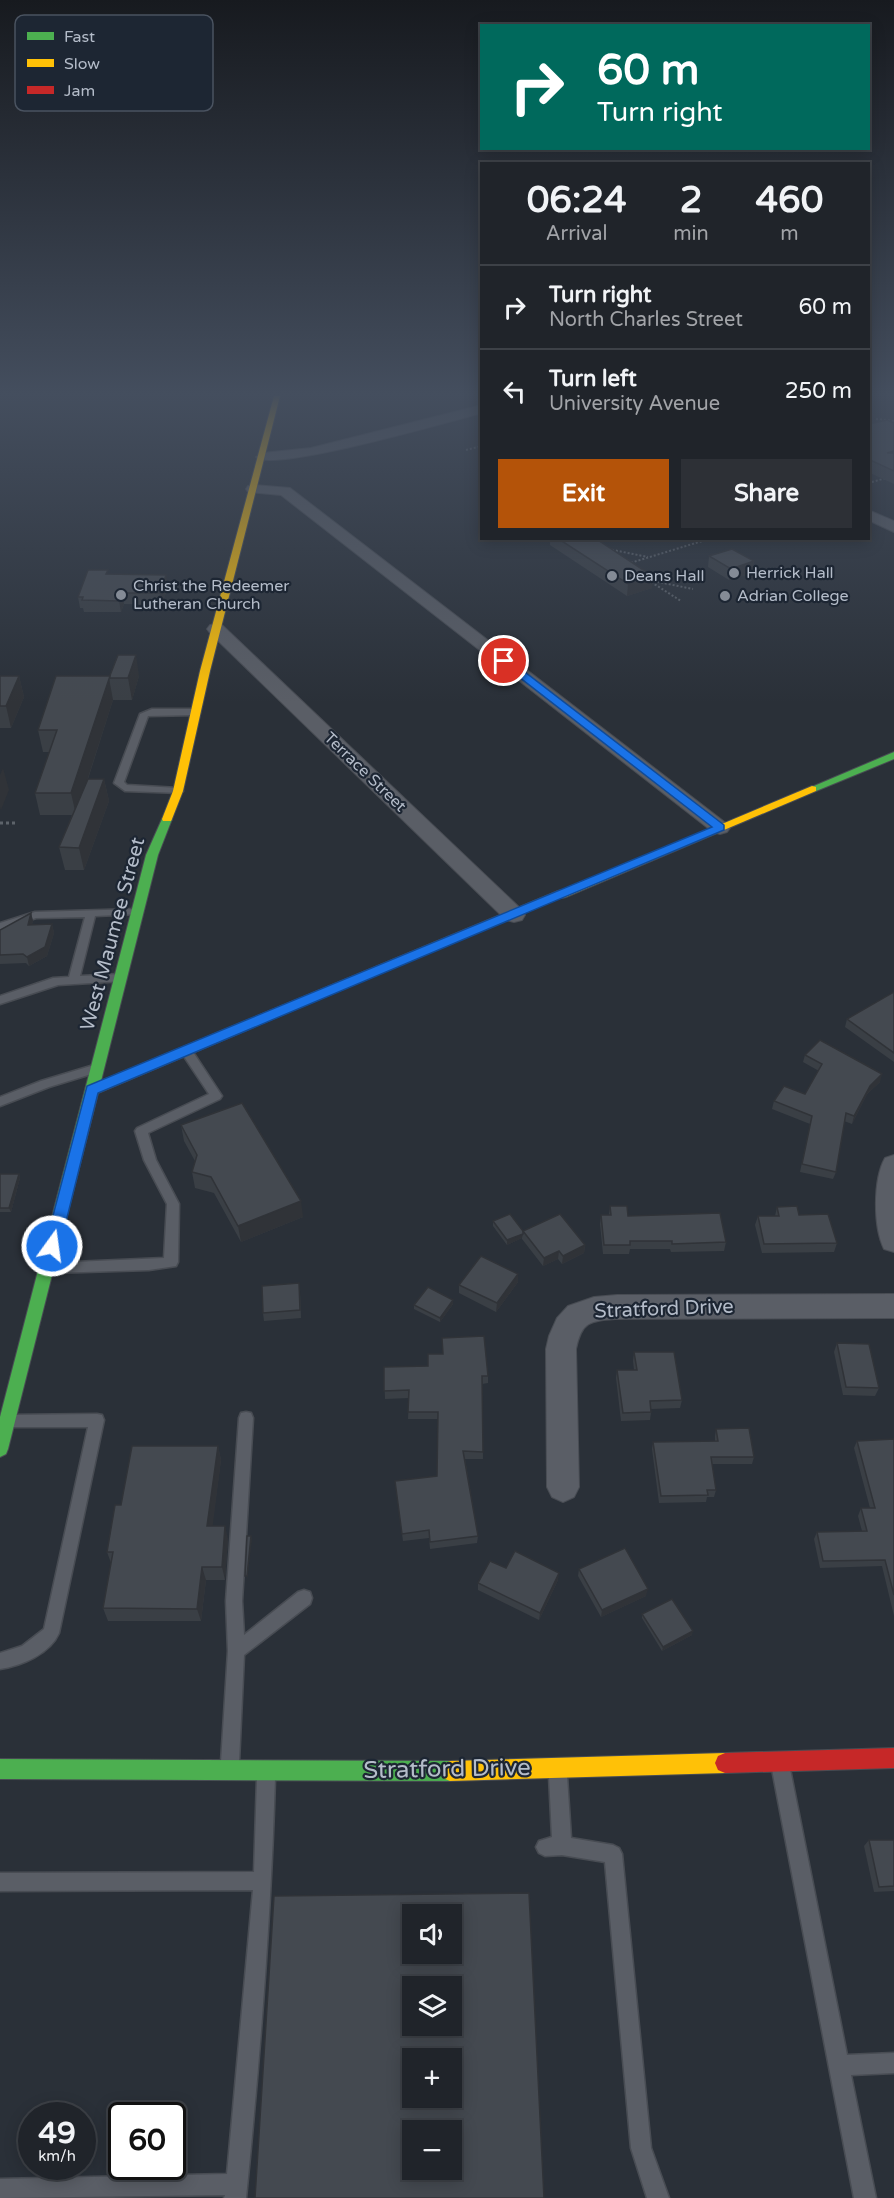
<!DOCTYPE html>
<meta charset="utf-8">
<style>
body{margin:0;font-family:"Varela Round",sans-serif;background:#2d3036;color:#f1f3f6;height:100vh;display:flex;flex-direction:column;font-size:22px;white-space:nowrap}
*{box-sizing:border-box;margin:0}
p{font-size:20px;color:#a2a4a8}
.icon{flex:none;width:33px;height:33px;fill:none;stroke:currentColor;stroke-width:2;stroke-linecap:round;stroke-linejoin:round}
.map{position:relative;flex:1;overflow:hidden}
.drawer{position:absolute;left:480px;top:162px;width:390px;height:378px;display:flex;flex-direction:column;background:#20242a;border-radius:0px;box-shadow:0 3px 15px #0003,0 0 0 2px #3d4147}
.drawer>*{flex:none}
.hud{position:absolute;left:480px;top:24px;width:390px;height:126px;border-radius:0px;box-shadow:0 3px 15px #0003,0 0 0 2px #3d4147;background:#00695c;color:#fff;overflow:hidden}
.controls{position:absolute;left:402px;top:1904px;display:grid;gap:12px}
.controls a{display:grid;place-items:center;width:60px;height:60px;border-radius:0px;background:#20242a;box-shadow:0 3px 15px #0003,0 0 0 2px #3d4147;font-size:30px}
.speed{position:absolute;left:18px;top:2102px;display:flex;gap:12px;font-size:30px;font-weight:700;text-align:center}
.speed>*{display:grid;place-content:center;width:78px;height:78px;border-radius:50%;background:#20242a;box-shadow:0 3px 15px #0003,0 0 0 2px #3d4147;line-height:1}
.speed small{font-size:15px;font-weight:400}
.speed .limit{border:3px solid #111;border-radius:9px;background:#fff;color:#111}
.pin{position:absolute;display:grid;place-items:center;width:51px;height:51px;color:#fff;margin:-26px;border:3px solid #fff;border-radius:50%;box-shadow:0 2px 6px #0007}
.me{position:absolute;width:66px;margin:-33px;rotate:14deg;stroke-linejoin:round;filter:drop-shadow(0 0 4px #0008)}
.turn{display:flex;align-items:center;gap:21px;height:126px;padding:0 18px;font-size:27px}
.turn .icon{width:78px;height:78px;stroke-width:2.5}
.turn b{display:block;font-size:42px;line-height:51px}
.eta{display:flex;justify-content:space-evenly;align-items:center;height:102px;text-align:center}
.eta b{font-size:36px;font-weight:800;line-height:42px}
.primary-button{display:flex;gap:12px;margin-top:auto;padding:12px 18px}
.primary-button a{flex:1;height:69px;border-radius:0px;background:#b45309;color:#fff;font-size:24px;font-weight:800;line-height:69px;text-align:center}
.primary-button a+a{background:#2d3036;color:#f1f3f6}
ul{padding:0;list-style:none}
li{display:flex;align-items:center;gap:18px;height:84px;padding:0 18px;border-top:2px solid #3d4147}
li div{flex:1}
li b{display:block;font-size:22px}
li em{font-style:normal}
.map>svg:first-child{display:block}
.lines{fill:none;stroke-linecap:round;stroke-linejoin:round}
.lane-casing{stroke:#484c53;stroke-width:3}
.street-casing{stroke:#484c53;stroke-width:2}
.fast-casing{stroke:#484c53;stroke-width:2}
.slow-casing{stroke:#484c53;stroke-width:2}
.jam-casing{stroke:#484c53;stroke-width:2}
.path-far1{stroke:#5d636a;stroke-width:2;stroke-dasharray:2 2;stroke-linecap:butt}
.path{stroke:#5d636a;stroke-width:3;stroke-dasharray:3 3;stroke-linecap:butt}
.lane{fill:#5a5e66;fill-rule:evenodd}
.street{fill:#5a5e66;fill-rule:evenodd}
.fast{fill:#4caf50;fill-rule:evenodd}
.slow{fill:#ffc107;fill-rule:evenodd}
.jam{fill:#c62828;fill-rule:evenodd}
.wall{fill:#3a3f45}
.shaded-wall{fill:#303338}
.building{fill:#444950;stroke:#303338;stroke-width:1.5;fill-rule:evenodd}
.route{fill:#1a73e8;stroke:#114b97;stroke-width:1.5}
.poi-dot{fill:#848b96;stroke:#1d2633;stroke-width:2}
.labels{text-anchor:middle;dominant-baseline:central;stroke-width:4.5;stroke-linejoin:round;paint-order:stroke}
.far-poi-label{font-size:16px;fill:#b4bcc9;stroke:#1d2633;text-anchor:start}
.far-street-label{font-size:16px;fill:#b4bcc9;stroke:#1d2633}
.street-label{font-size:20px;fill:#b4bcc9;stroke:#1d2633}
.near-street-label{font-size:24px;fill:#b4bcc9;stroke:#1d2633}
.key{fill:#1d2633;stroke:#4a5360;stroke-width:1.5}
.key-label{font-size:16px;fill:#b4bcc9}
</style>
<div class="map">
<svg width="894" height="2198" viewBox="0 0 894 2198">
<rect width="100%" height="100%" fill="#2a3038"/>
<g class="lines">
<defs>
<g id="lane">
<polygon points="152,709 196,709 200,712 196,715 148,716 124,782 127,785 178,788 183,791 181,793 125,791 114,783 140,714"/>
<polygon points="137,909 141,910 142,912 141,914 95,916 80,976 120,974 124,975 125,978 124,981 58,985 0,1004 0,996 53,978 69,977 85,917 36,918 0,930 0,923 35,912"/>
<polygon points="187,1048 191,1049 222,1096 220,1099 148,1133 156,1160 179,1204 178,1262 176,1266 149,1270 51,1273 46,1272 44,1268 46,1264 51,1263 164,1258 167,1204 144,1160 135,1131 137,1128 209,1094 181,1052"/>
<polygon points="94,1065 100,1069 98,1072 49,1087 0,1106 0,1097 41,1081"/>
<polygon points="246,1412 251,1413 253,1418 242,1601 244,1635 298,1592 304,1590 310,1592 312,1598 310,1604 244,1655 239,1762 236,1768 230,1771 224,1768 221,1762 228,1651 226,1601 239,1418 241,1413"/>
<path d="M 97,1414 L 102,1415 L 104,1420 L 59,1633 C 50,1654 21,1666 0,1669 L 0,1653 L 22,1646 L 44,1629 L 88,1427 L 11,1427 L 6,1426 L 4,1421 L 6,1416 L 11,1415 Z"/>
<polygon points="781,1760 787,1763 790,1769 847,2055 894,2053 894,2073 851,2075 876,2198 854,2198 772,1769 775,1763"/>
<polygon points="558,1767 564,1770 567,1776 571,1838 613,1845 619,1848 622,1854 651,2148 669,2198 647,2198 631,2148 605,1862 562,1855 545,1856 539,1853 536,1847 539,1841 552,1837 549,1776 552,1770"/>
<path d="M 266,1769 L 272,1772 L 275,1778 C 271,1918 260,2058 246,2198 L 224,2198 L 225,2195 L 0,2198 L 0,2179 L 227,2174 L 253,1890 L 0,1891 L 0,1873 L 254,1872 L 257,1778 L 260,1772 Z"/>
</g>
<g id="street">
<path d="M 482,405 L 482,413 C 452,421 271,473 256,457 L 263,453 L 311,448 Z"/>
<polygon points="253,485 290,488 727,824 730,828 727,832 720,834 713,832 281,495 248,492 246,489 248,486"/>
<polygon points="868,510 894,521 894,532 868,520"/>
<polygon points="216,624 222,625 522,910 525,915 522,920 514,922 506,920 210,633 207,629 210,625"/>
<path d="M 894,1155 L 894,1252 L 884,1249 C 873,1227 873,1179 885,1158 Z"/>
<path d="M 894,1294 L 894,1318 L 617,1319 C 590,1321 582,1321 576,1349 L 579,1487 L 574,1497 L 563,1502 L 552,1497 L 547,1487 L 546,1349 L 549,1336 L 557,1318 L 568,1306 L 594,1297 L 617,1295 Z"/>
</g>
<g id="fast">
<polygon points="894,752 894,759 816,791 808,791 807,789"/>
<polygon points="167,816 172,819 158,855 101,1081 558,891 562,890 568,894 98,1093 8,1449 6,1454 0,1457 0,1417 146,855 162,819"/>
<polygon points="0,1759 450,1761 457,1764 460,1771 457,1778 450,1781 0,1779"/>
</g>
<g id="slow">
<polygon points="274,396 280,396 210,671 183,791 172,819 171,821 163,821 162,819 173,791 200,671"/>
<polygon points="812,786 816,787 816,791 566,897 562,898 556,894"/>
<polygon points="725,1753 732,1756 735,1763 732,1770 725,1773 450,1781 443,1778 440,1771 443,1764 450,1761"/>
</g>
<polygon id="jam" points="894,1748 894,1768 725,1773 718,1770 715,1763 718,1756 725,1753"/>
</defs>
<use href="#lane" class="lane-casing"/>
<use href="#street" class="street-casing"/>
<use href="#fast" class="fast-casing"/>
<use href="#slow" class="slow-casing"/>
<use href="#jam" class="jam-casing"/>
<g class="path-far1">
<polyline points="868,418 894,421"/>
<polyline points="466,450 482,446"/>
<polyline points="868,483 894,476"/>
<polyline points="608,549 648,557"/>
<polyline points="627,564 712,538"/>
<polyline points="648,580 681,601"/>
<polyline points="653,581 693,589"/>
</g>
<polyline class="path" points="0,823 18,823"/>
<use href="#lane" class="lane"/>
<use href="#street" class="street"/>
<use href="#fast" class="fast"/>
<use href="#slow" class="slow"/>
<use href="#jam" class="jam"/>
</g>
<g class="wall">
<polygon points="868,412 875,415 873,423 894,423 894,484 868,472"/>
<polygon points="550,538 595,538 652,588 627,596 550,545"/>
<polygon points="709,556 754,561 752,573 729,580 708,567"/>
<polygon points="109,574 168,586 162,605 124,604 121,612 84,612 83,608 80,608 78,597"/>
<polygon points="0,676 19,676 24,697 11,728 0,728"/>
<polygon points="56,676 139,676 132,700 113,700 88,779 104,779 109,801 84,870 65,870 59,847 72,815 40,815 35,793 49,752 43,752 38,730"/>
<polygon points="31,913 33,921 32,924 52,924 54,933 47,956 29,966 26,963 0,964 0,930"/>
<polygon points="894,992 894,1062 845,1027 847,1019"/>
<polygon points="805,1055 880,1082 867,1094 852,1124 844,1121 836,1172 833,1179 800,1172 810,1124 772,1109 774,1101 805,1094 819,1071 803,1062"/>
<polygon points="181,1125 303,1217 241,1242 214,1193 195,1188 192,1172 195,1161 184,1141"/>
<polygon points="0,1174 19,1174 20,1178 11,1212 0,1212"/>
<polygon points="610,1206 628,1216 726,1242 724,1251 671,1252 670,1249 630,1249 629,1254 603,1254 600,1224 601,1215 609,1215"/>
<polygon points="777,1207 799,1215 837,1243 834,1252 762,1253 755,1225 758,1216 775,1216"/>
<polygon points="493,1221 523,1231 585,1245 584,1253 562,1264 558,1259 543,1266 522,1239 522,1238 507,1245 493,1226"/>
<polygon points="518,1274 518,1282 496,1312 459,1293 459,1285"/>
<polygon points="300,1292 301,1318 264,1321 263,1313"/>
<polygon points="453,1304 440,1322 414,1309 414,1305"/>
<polygon points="837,1343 879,1388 875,1396 843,1395 834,1352"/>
<polygon points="634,1352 682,1400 680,1408 651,1409 651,1412 650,1420 621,1421 616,1378 617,1370 634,1370 633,1361"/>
<polygon points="384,1367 488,1376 488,1383 482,1384 483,1459 465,1459 478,1536 477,1543 430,1549 429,1538 403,1541 395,1481 437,1476 438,1419 408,1419 409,1398 385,1399"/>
<polygon points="716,1429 754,1457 752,1464 712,1464 716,1490 714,1497 707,1497 706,1502 659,1503 652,1449 653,1442 715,1441 715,1436"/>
<polygon points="857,1441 894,1441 894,1616 882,1566 820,1568 814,1539 817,1532 862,1531 858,1516 861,1508 870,1508 854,1448"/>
<polygon points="218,1446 221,1460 212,1526 228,1539 225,1580 206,1580 201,1621 108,1621 103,1608 111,1563 107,1552 121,1505"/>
<polygon points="506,1568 558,1580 539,1620 478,1590 478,1583"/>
<polygon points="579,1569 646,1596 601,1617 578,1576"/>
<polygon points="642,1614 692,1635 662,1651 642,1618"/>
<polygon points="869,1840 894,1840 894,1891 874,1892 864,1846"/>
</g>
<g class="shaded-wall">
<polygon points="875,415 872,427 868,428 869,417"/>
<polygon points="754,561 752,573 729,580 731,569"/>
<polygon points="166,575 168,586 162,605 160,593"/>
<polygon points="654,577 652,588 627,596 628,584"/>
<polygon points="122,593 124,604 121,612 119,601"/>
<polygon points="136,655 139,676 132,700 128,678"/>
<polygon points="19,676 24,697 11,728 6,706"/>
<polygon points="109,678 113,700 76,815 71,793"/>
<polygon points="3,768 9,790 1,810 0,807 0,775"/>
<polygon points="104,779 109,801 84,870 79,848"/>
<polygon points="31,913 33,921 30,933 28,925"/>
<polygon points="52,924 54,933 47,956 29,966 27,957"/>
<polygon points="882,1074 880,1082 867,1094 852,1124 854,1116 870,1086"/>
<polygon points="19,1174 20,1178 11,1212 9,1208"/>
<polygon points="301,1201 303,1217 241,1242 238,1226"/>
<polygon points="523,1234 522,1238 507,1245 507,1240"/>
<polygon points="585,1245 584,1253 562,1264 563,1256"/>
<polygon points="559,1251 558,1259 543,1266 544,1258"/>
<polygon points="518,1274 518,1282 496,1312 497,1303"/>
<polygon points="453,1300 453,1304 440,1322 440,1318"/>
<polygon points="218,1446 221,1460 211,1539 207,1526"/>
<polygon points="225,1526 228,1539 225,1580 222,1567"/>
<polygon points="251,1536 252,1539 247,1580 247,1576"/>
<polygon points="202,1567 206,1580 201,1621 197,1609"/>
<polygon points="559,1573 558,1580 539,1620 540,1613"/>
<polygon points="648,1589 646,1596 601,1617 602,1610"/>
<polygon points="693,1631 692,1635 662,1651 663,1647"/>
</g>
<g class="building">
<polygon points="868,412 875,415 869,417 869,424 887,420 894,423 894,451 887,453 894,453 894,471 868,459"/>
<polygon points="557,538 595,538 654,577 628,584"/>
<polygon points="732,549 754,561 731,569 709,556"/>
<polygon points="88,570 108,570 106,574 166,575 160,593 122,593 119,601 82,600 83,597 78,597"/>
<polygon points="118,655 136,655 128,678 109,678"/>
<polygon points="0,676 19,676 6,706 0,706"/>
<polygon points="56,676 110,676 71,793 35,793 57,730 38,730"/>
<polygon points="88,779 104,779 79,848 59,847"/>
<polygon points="31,913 28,925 52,924 45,947 27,957 23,954 0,955 0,930"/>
<polygon points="894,992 894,1053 847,1019"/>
<polygon points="820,1040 882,1074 870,1086 854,1116 846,1113 836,1172 802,1164 812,1116 774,1101 784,1086 805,1094 822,1064 805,1055"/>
<polygon points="242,1103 301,1201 238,1226 211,1177 192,1172 197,1155 181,1125"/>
<polygon points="0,1174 19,1174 9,1208 0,1208"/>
<polygon points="610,1206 627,1206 628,1216 720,1213 726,1242 672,1244 672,1241 630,1241 630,1245 604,1245 601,1215 611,1215"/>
<polygon points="797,1206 799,1215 828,1214 837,1243 764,1244 758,1216 779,1216 777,1207"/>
<polygon points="510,1214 523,1231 523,1234 507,1240 493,1221"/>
<polygon points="560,1214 585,1245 563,1256 559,1251 544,1258 523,1231"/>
<polygon points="481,1256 518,1274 497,1303 459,1285"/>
<polygon points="299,1283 300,1310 263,1313 262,1286"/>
<polygon points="428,1287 453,1300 440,1318 414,1305"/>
<polygon points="484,1336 488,1376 482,1376 483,1452 463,1451 478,1536 430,1542 429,1530 402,1534 395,1481 437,1476 438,1412 408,1412 409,1390 384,1391 384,1367 428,1366 428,1354 443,1354 442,1338"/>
<polygon points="837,1343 869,1344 879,1388 846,1387"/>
<polygon points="634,1352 674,1352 682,1400 650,1401 651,1412 623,1413 617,1370 637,1370"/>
<polygon points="749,1428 754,1457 711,1457 716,1490 707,1490 708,1495 661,1496 653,1442 718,1441 716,1429"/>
<polygon points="894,1439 894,1595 885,1560 823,1561 817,1532 867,1531 861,1508 875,1508 857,1441"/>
<polygon points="132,1446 218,1446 207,1526 225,1526 222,1567 202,1567 197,1609 103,1608 113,1552 107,1552 115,1505 121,1505"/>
<polygon points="247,1536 251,1536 247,1576 245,1576"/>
<polygon points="625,1548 648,1589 602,1610 579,1569"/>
<polygon points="515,1551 559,1573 540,1613 478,1583 490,1561 506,1568"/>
<polygon points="672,1599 693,1631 663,1647 642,1614"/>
<polygon points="869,1840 894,1840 894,1886 879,1887"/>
<path d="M 529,1893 L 544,2198 L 255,2198 L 274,1896 ZM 412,1914 L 452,1914 L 452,1953 L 412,1953 ZM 412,1986 L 452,1986 L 452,2025 L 412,2025 ZM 412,2058 L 452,2058 L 452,2097 L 412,2097 ZM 412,2130 L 452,2130 L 452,2169 L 412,2169 Z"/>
</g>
<linearGradient id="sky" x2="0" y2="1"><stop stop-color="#171a1f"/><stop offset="0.56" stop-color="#444e5e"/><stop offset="1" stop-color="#444e5e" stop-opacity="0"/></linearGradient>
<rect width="894" height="703" fill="url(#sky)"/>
<polygon class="route" points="501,659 508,659 724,825 724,830 98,1093 60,1246 58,1250 47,1250 45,1246 87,1086 712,827 501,663"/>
<g class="poi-dot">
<circle cx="734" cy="573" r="6"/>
<circle cx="612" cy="576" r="6"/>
<circle cx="121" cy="595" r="6"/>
<circle cx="725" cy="596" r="6"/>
</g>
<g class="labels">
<g class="far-poi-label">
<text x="746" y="573">Herrick Hall</text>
<text x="624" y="576">Deans Hall</text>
<text x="133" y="586">Christ the Redeemer<tspan x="133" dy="18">Lutheran Church</tspan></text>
<text x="737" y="596">Adrian College</text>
</g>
<g class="far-street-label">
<text transform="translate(365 772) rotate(44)">Terrace Street</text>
</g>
<g class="street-label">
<text transform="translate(113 934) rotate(-75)">West Maumee Street</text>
<text transform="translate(664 1309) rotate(-2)">Stratford Drive</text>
</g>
<g class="near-street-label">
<text transform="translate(447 1769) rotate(-1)">Stratford Drive</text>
</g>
</g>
<rect x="15" y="15" width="198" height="96" rx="9" class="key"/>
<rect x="27" y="32" width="27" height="8" fill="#4caf50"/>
<rect x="27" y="59" width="27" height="8" fill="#ffc107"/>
<rect x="27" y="86" width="27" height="8" fill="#c62828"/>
<g class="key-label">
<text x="64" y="42">Fast</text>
<text x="64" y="69">Slow</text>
<text x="64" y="96">Jam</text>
</g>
</svg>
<div class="controls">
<a><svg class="icon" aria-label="sound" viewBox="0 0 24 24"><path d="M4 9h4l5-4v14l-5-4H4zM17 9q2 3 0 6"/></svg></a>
<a><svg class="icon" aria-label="layers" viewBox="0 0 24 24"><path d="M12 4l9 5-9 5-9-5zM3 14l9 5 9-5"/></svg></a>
<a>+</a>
<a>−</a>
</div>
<div class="speed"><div>49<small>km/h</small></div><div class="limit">60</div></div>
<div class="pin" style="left:504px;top:661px;background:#d93025"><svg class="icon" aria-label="arrive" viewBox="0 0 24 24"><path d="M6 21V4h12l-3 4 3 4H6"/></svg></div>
<svg class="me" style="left:52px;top:1246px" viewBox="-20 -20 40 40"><circle r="17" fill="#1a73e8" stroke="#fff" stroke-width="3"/><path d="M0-11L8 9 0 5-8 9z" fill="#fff"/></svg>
<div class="hud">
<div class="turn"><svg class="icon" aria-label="right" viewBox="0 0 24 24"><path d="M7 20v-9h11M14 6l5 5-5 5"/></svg><div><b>60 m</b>Turn right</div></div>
</div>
<section class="drawer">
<div class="eta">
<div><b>06:24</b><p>Arrival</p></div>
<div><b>2</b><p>min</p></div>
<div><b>460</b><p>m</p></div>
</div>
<ul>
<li><svg class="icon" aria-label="right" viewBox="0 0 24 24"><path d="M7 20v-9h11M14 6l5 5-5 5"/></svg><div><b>Turn right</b><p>North Charles Street</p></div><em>60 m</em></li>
<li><svg class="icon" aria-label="left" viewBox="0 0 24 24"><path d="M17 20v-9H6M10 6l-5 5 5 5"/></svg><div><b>Turn left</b><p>University Avenue</p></div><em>250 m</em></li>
</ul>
<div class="primary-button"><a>Exit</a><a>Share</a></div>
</section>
</div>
